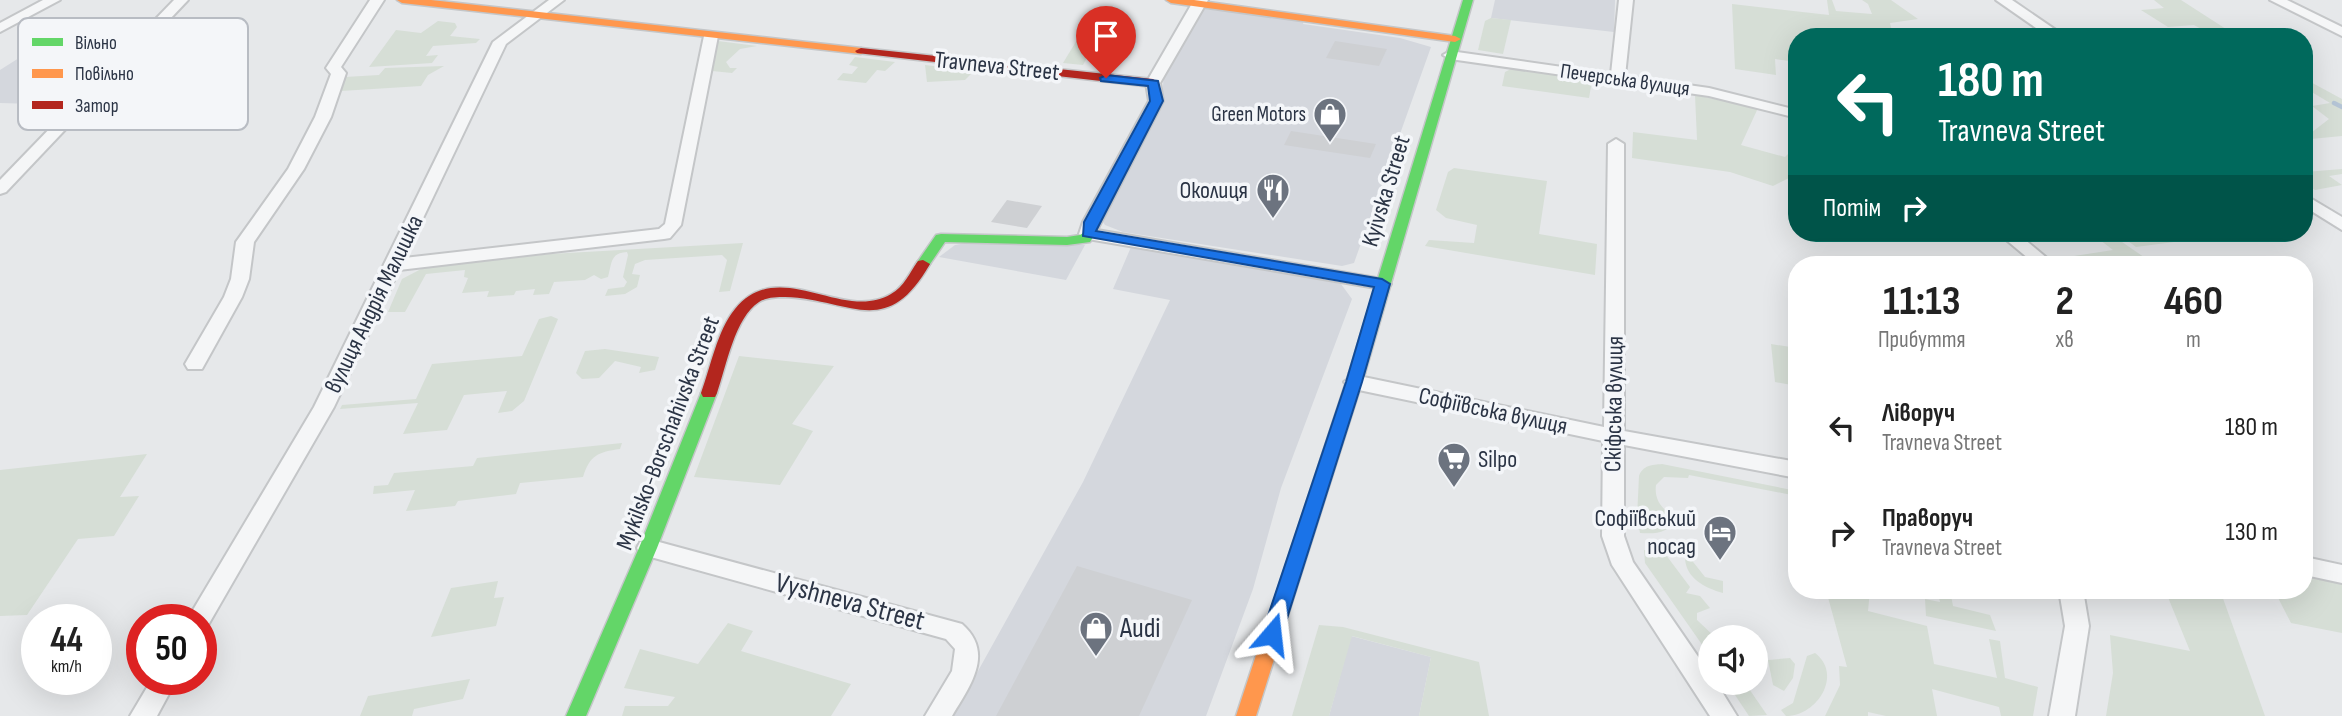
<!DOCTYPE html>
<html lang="uk">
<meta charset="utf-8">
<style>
body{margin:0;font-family:"Sofia Sans Condensed",sans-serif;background:#f2f2f2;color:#222;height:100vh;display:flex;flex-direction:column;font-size:26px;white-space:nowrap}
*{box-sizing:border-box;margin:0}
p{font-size:23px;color:#767676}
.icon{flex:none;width:38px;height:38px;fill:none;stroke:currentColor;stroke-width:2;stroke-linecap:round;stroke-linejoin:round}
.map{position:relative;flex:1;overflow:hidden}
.details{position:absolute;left:1788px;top:256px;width:525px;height:343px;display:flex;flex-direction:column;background:#fff;border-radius:28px;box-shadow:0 7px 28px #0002}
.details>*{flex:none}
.top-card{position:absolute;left:1788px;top:28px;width:525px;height:214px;border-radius:28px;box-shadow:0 7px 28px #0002;background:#00695c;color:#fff;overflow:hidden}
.buttons{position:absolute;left:1698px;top:625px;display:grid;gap:14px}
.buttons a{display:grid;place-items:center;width:70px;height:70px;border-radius:50%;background:#fff;box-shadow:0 7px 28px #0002;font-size:35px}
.speed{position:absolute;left:21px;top:604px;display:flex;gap:14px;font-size:35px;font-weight:700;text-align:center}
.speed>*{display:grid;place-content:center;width:91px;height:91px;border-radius:50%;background:#fff;box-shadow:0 7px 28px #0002;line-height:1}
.speed small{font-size:18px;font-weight:400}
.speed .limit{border:10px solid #d22;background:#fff;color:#111}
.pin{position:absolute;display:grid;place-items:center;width:60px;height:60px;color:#fff;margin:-72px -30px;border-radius:50% 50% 50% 0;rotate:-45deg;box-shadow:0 0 7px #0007}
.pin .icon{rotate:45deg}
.me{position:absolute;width:77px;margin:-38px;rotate:17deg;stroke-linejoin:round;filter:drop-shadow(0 0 5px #0008)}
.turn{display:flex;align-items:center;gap:24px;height:147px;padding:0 35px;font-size:32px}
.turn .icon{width:91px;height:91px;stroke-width:2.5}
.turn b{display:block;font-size:49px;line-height:60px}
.then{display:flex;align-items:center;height:66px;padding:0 35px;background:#0003;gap:14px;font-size:26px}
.eta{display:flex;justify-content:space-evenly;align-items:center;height:119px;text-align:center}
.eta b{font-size:42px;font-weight:700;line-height:49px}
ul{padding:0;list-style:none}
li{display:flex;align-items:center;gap:21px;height:105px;padding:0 35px}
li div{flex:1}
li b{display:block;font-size:26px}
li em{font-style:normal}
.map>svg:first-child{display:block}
.built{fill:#d4d7dd}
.green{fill:#d6ded6}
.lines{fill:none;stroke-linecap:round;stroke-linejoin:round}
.stream{stroke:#b4c4d5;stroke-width:4.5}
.building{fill:#ced0d3}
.street-casing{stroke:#c4c6c8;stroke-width:4}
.fast-casing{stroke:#c4c6c8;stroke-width:3}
.slow-casing{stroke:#c4c6c8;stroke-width:3}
.jam-casing{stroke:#c4c6c8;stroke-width:3}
.street{fill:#f5f6f7;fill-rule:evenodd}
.fast{fill:#63d668;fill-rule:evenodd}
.slow{fill:#ff974d;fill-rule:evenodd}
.jam{fill:#b3261e;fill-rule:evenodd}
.route{fill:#1a73e8;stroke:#114b97;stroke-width:2}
.labels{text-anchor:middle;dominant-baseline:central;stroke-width:7;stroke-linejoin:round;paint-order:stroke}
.far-street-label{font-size:21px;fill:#2b3445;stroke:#f4f6f9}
.far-poi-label{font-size:21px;fill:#2b3445;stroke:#f4f6f9;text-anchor:end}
.street-label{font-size:24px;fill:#2b3445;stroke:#f4f6f9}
.poi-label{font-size:24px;fill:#2b3445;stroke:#f4f6f9;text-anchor:end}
.near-street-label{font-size:28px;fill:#2b3445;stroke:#f4f6f9}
.near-poi-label{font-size:28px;fill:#2b3445;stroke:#f4f6f9;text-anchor:start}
.key{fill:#f4f6f9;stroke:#b8bcc3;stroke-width:2}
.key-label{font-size:19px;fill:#2b3445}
</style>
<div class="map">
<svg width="2342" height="716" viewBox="0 0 2342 716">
<rect width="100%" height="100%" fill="#e6e8ea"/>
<g class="built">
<polygon points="1495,0 1615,0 1614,32 1491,18"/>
<polygon points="1204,9 1304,20 1303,24 1400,38 1431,47 1354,263 1342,266 1123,232 1105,225 1101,219 1162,103 1164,70"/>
<polygon points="19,58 32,58 113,60 70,105 0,103 0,70"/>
<polygon points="972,242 1085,245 1066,280 939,257 955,245"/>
<polygon points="1131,247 1221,259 1341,284 1352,299 1281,488 1253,589 1206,716 953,716 1083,482 1170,300 1113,289"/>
<polygon points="1351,636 1431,657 1419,716 1329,716"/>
</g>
<g class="green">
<polygon points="1827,0 1832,0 1836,11 1872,14 1868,4 1862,0 1891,0 1918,19 1890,23 1892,31 1908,37 1797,37 1797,62 1775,59 1776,75 1735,69 1732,4 1829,15"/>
<polygon points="2154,0 2181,0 2226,29 2235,28 2250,37 2216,37 2194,25 2168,27 2141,10 2164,8"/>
<polygon points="1491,18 1511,20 1503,54 1478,50 1485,21"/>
<polygon points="438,21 455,23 457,27 450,36 480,39 476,43 433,46 426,56 438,55 432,63 369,67 396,30 421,33"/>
<polygon points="1083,30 1100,34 1083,65 1063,63"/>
<polygon points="718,41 757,46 740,49 726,62 730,68 737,68 732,73 712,71"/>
<polygon points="855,57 895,62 885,71 877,70 866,83 837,80 843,73 852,74 858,67 849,65"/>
<polygon points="925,65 974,71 965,80 927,82"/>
<polygon points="444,66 428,75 421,86 341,91 345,77 379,75 385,68"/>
<polygon points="1515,67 1614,82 1616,86 1592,81 1589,98 1502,86 1505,72"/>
<polygon points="2305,79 2342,99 2342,136 2311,139 2307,136 2329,119 2312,106 2330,103 2310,91 2305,92"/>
<polygon points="1695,95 1758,108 1741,145 1785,157 1797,145 1797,174 1773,186 1730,172 1632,158 1633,132 1697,140"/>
<polygon points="1454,168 1547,181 1539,234 1597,244 1595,275 1425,246 1429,240 1474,243 1477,225 1446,218 1436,210 1448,172"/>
<polygon points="2342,169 2342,174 2329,176 2342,185 2315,190 2305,183 2305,172"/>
<polygon points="2091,233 2109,233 2154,264 2084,264 2074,256 2113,250"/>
<polygon points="2117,233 2155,233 2174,242 2136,247"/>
<path d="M 743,243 L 730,291 L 719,292 L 727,260 L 722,255 L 645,260 L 635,264 L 632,274 L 640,275 L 637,287 L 625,294 L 605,296 L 608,289 L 624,287 L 627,282 L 623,277 L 628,255 L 627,252 C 610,253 612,263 608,277 L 601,279 L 594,275 L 585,280 L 554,282 L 549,294 L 533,295 L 535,289 L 516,291 L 514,295 L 487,297 L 489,291 L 462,293 L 468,278 L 464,277 L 465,270 L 426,274 L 405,312 L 388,312 L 402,279 L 423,268 L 550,254 Z"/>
<polygon points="551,316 558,319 524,401 512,411 498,413 507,391 464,395 447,430 403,434 418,403 340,409 342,405 416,399 432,364 522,356 539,319"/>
<polygon points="1771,344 1797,348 1797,386 1775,382"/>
<polygon points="605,349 659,357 655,370 639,373 641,367 615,361 599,378 582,379 576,373 585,351"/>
<polygon points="739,356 834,366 792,424 813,431 780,485 694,477"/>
<path d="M 622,443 L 620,449 C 598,452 590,455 583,477 L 520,483 L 516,494 L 458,501 L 455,506 L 406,511 L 415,490 L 373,494 L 374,486 L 388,485 L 394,473 L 473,466 L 477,458 Z"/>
<polygon points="147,454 120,497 139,496 114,536 78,539 27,615 0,616 0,470"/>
<path d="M 1662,464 L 1797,491 L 1797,496 L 1689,475 L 1688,478 L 1664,477 L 1656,485 C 1654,500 1662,509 1675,517 C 1670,534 1655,534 1640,533 L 1637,518 L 1639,476 C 1643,465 1652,465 1662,464 Z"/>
<polygon points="1644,550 1666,555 1690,587 1686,593 1700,596 1710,608 1697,613 1697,620 1715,637 1710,637 1710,656 1645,563"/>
<path d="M 1685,557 L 1690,558 L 1705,577 L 1723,581 L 1723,593 C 1705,588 1685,578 1685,557 Z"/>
<polygon points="2305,577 2342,584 2342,633 2291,623 2274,590 2305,590"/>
<polygon points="498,581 494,598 504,597 496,626 431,637 451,588"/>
<polygon points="1826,590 1870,590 1868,611 1927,626 1934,664 1997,678 1989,639 2000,641 2005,678 2038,687 2033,716 2001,716 1999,707 1932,689 1937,716 1886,716 1868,712 1868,716 1825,716 1840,685 1839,666 1847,667"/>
<polygon points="1937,590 1950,590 1953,606 1990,615 1996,631 1926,616 1925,599 1940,602"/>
<polygon points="2165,590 2220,590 2265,716 2106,716 2113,673 2110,635 2190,651"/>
<polygon points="728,623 753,631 741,651 851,684 831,716 622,716 625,706 668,706 675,697 624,688 640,649 698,664"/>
<polygon points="1319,625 1343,627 1479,662 1489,716 1419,716 1431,657 1352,636 1329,716 1292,716"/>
<path d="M 1815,653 C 1843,674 1818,716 1786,716 L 1781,710 L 1793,703 L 1807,656 Z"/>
<polygon points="1790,658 1795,664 1793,678 1784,691 1773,685 1768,660"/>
<polygon points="470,679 463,699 414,709 412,716 360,716 368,696"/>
<polygon points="1727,683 1745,683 1767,715 1749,716"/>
</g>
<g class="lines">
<polyline class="stream" points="2334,103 2342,107"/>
</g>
<g class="building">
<polygon points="1335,41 1387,49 1379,66 1326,58"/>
<polygon points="1291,131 1376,144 1370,158 1284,145"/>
<polygon points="1007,200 1042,206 1027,228 991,222"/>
<polygon points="1077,566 1192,600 1139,716 996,716"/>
</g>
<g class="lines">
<defs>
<g id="street">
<polygon points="43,0 60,0 0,32 0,23"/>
<polygon points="174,0 188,0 6,192 0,194 0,180"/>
<polygon points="370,0 384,0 341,67 346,73 331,117 304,169 254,242 249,279 242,297 202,369 188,369 185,364 224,297 231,279 236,242 288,169 315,117 331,74 326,68"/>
<polygon points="549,0 564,0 506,44 404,258 659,229 665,224 704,36 711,32 718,36 681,225 670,238 664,239 399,270 334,407 207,627 201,629 201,620 187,620 314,407 493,42"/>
<polygon points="1194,0 1208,0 1160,83 1163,101 1097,230 1382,279 1391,284 1388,288 1382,289 1088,239 1079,234 1083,222 1149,101 1146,83"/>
<polygon points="1619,0 1633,0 1625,76 1709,88 1797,110 1797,118 1709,96 1450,59 1443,55 1450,51 1611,74"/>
<polygon points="1996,0 2012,0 2066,37 2049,37"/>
<polygon points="2270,0 2287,0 2342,27 2342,36"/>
<polygon points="1616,139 1624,144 1624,431 1797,462 1797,478 1624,445 1624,536 1633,562 1710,674 1710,682 1716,682 1737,716 1710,716 1612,565 1602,536 1603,441 1354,389 1344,382 1354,375 1604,427 1608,144"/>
<polygon points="2305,195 2342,217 2342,230 2305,207"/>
<polygon points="1998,233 2017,233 2054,264 2035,264"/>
<path d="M 648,539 L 962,624 C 995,653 970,686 952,716 L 925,716 L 952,671 L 955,649 L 946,639 L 640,554 L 637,548 L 640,542 Z"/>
<polygon points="2305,557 2342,565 2342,583 2305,575"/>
<polygon points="2059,590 2083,590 2089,626 2075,716 2049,716 2065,626"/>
<polygon points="152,679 177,679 157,716 130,716"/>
</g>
<g id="fast">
<polygon points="1463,0 1473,0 1365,373 1363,377 1351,377 1349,373"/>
<polygon points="1088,230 1095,234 1090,242 1067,245 945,242 928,267 923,268 916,264 936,235 941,234 1067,237 1080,235"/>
<polygon points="709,388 717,393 657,548 586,716 566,716 639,548 701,393"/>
</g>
<g id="slow">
<polygon points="397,0 431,0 861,48 867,51 861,54 402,3"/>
<polygon points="1166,0 1194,0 1455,36 1461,39 1455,42 1171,3"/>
<polygon points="1357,368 1365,373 1256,716 1236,716 1349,373"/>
</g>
<g id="jam">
<polygon points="861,48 1153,79 1159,83 1153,87 857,53 855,51"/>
<path d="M 923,260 L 930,264 C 886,341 851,299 785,297 C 777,297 767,297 759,302 C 735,317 726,367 717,393 L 715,397 L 703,397 L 701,393 C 711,366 717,331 735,309 C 779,255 843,323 891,294 C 904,287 910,272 918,261 Z"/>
</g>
</defs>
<use href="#street" class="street-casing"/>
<use href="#fast" class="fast-casing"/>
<use href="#slow" class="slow-casing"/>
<use href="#jam" class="jam-casing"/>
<use href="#street" class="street"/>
<use href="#fast" class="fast"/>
<use href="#slow" class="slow"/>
<use href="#jam" class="jam"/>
</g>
<polygon class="route" points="1106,75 1158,81 1163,101 1096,231 1382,279 1390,284 1362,382 1282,634 1279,639 1265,639 1262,634 1346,382 1374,287 1083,236 1084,222 1150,101 1148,86 1101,81 1100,78"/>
<defs>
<symbol id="shop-pin" viewBox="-11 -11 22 30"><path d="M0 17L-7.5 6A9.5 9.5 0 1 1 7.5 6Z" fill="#6c737f" stroke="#f4f6f9"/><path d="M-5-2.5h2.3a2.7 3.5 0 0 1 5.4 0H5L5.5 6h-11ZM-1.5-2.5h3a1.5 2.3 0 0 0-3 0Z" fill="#fff"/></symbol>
<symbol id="restaurant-pin" viewBox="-11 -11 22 30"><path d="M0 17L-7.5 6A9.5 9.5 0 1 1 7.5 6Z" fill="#6c737f" stroke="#f4f6f9"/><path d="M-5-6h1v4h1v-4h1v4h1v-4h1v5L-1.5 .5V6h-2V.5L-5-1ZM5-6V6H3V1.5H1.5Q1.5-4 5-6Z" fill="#fff"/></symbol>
<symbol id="supermarket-pin" viewBox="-11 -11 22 30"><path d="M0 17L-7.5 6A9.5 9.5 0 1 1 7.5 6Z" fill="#6c737f" stroke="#f4f6f9"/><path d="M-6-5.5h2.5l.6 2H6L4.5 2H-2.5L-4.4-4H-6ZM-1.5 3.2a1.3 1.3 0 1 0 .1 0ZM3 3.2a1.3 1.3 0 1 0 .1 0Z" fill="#fff"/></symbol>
<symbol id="hotel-pin" viewBox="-11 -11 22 30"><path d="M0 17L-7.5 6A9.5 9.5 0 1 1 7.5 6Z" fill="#6c737f" stroke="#f4f6f9"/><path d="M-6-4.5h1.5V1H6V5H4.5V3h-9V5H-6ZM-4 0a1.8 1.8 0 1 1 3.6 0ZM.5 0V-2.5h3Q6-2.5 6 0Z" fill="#fff"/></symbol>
</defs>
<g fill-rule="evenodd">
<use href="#shop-pin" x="1311" y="95" width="38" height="52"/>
<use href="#restaurant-pin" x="1254" y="171" width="38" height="52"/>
<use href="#supermarket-pin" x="1435" y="440" width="38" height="52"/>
<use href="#hotel-pin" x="1701" y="513" width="38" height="52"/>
<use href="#shop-pin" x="1077" y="609" width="38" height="52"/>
</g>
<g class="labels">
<g class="far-street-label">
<text transform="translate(1625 80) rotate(8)">Печерська вулиця</text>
</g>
<g class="far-poi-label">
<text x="1306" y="114">Green Motors</text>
</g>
<g class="street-label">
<text transform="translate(997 66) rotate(6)">Travneva Street</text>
<text transform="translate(1386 191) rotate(-73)">Kyivska Street</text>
<text transform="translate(374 304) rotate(-64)">вулиця Андрія Малишка</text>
<text transform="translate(1614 404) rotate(-89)">Скіфська вулиця</text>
<text transform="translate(1493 411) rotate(12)">Софіївська вулиця</text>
<text transform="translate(668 433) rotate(-69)">Mykilsko-Borschahivska Street</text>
</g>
<g class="poi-label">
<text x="1248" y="190">Околиця</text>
<text x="1478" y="459" text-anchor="start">Silpo</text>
<text x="1696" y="518">Софіївський<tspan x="1696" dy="28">посад</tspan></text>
</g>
<g class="near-street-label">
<text transform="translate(850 602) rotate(15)">Vyshneva Street</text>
</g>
<g class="near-poi-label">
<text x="1120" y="628">Audi</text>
</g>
</g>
<rect x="18" y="18" width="230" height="112" rx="10" class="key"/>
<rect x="32" y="38" width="31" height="8" fill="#63d668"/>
<rect x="32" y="69" width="31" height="9" fill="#ff974d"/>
<rect x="32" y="101" width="31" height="8" fill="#b3261e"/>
<g class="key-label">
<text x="75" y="49">Вільно</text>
<text x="75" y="80">Повільно</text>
<text x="75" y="112">Затор</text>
</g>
</svg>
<div class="buttons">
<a><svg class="icon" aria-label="sound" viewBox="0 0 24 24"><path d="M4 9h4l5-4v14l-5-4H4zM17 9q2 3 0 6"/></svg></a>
</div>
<div class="speed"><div>44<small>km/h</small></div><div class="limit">50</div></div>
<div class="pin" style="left:1106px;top:78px;background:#d93025"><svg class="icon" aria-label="arrive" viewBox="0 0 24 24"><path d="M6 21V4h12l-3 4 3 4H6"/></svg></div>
<svg class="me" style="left:1272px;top:634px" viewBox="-20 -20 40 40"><path d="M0-17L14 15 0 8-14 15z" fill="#1a73e8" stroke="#fff" stroke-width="4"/></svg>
<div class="top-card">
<div class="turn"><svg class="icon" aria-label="left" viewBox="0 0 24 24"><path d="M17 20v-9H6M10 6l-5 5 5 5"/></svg><div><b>180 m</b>Travneva Street</div></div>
<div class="then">Потім<svg class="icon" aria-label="right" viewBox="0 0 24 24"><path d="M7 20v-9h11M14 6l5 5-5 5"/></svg></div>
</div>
<section class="details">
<div class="eta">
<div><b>11:13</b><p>Прибуття</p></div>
<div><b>2</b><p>хв</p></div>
<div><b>460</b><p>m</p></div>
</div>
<ul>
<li><svg class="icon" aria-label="left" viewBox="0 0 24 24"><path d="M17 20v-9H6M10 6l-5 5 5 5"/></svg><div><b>Ліворуч</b><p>Travneva Street</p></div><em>180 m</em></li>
<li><svg class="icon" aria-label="right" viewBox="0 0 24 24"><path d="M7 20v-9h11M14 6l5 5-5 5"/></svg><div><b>Праворуч</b><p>Travneva Street</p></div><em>130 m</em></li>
</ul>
</section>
</div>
